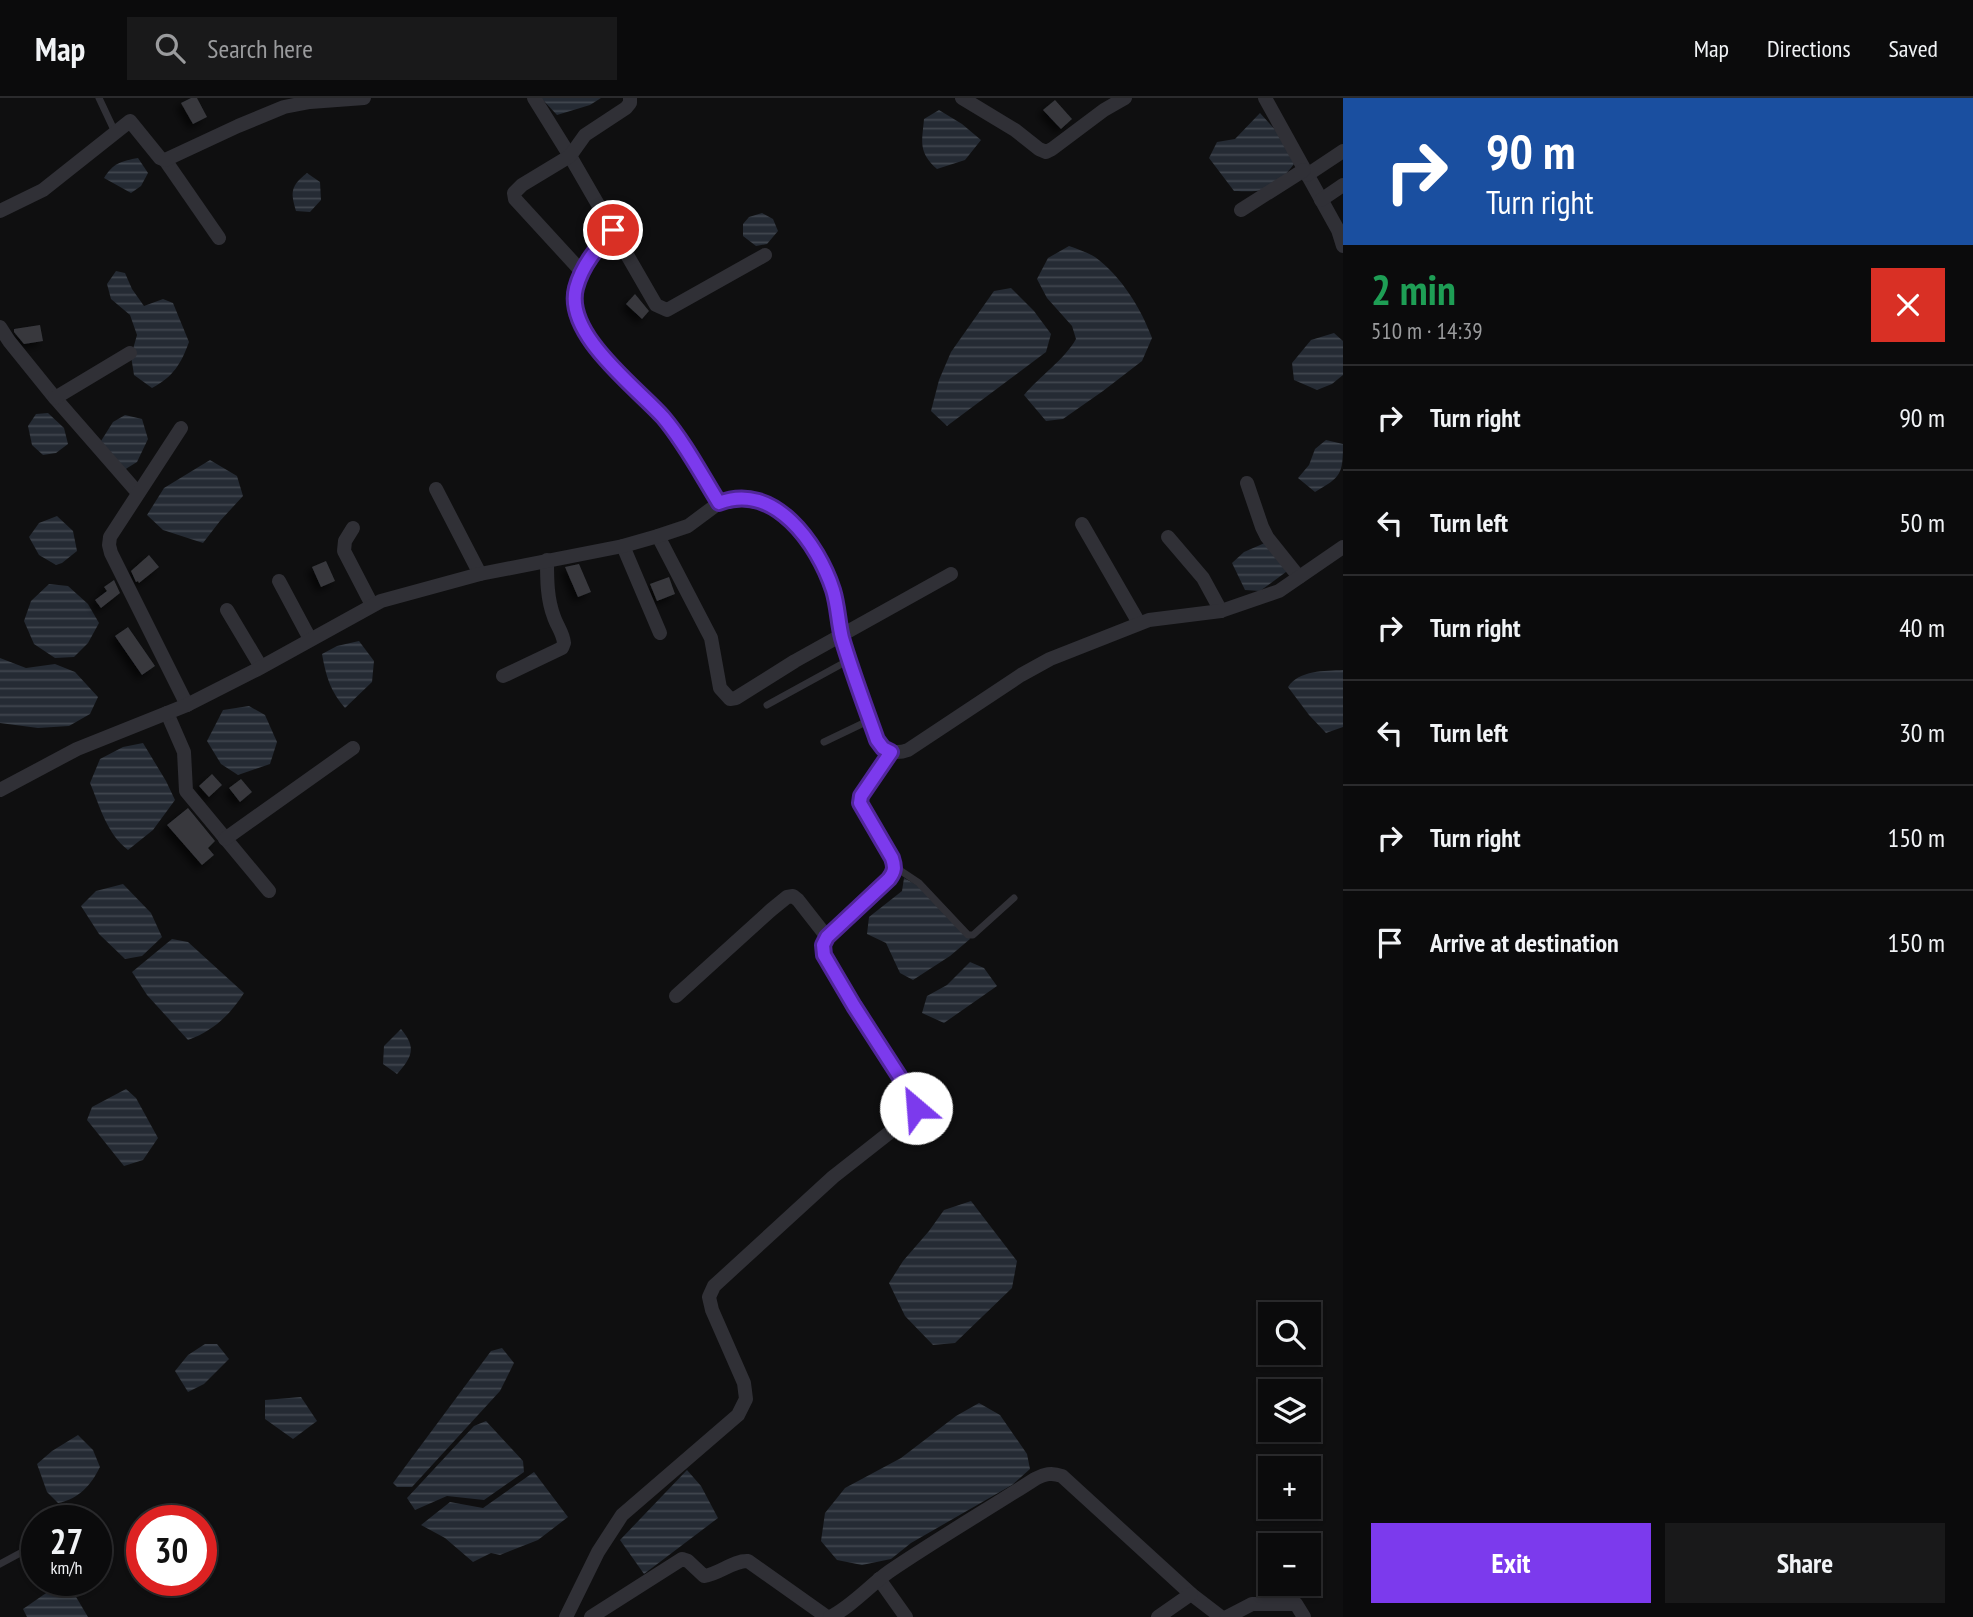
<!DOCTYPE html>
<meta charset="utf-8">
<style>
body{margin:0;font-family:"PT Sans Narrow",sans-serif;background:#19191a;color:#f1f3f6;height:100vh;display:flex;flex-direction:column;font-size:26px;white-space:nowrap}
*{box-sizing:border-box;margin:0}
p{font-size:23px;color:#9a9b9d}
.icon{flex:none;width:38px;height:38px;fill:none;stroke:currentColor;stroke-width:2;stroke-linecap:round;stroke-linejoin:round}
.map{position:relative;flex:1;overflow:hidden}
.sheet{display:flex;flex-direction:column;background:#0b0b0c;width:630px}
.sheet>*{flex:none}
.top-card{background:#1a4fa0;color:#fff;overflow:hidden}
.buttons{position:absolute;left:1258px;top:1204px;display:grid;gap:14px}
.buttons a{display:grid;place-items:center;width:63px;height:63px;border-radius:0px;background:#0b0b0c;box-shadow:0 2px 5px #0004,0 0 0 2px #2b2b2d;font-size:35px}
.speed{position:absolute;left:21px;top:1407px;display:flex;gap:14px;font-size:35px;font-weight:700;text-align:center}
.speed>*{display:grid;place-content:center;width:91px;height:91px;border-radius:50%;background:#0b0b0c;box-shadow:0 2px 5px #0004,0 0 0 2px #2b2b2d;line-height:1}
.speed small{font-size:18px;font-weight:400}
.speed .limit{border:10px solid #d22;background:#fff;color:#111}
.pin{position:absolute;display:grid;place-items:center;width:60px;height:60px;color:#fff;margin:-30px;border:4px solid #fff;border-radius:50%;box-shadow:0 2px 7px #0007}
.me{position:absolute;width:77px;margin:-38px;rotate:333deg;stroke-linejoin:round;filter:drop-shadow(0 0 5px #0008)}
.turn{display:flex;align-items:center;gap:24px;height:147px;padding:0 28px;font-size:32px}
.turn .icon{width:91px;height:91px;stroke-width:2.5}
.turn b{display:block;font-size:49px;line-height:60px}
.round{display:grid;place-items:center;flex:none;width:74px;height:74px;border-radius:0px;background:#19191a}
.overview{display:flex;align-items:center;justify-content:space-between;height:119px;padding:0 28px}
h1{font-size:42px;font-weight:700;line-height:52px;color:#1e9e55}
.primary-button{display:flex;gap:14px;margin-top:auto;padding:14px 28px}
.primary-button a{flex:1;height:80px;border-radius:0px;background:#7c3aed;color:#fff;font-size:28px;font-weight:700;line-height:80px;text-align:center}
.primary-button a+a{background:#19191a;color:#f1f3f6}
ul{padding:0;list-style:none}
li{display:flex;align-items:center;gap:21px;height:105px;padding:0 28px;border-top:2px solid #2b2b2d}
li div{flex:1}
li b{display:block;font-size:26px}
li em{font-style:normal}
header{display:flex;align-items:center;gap:42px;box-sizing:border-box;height:98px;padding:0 35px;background:#0b0b0c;border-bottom:2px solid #2b2b2d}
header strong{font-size:33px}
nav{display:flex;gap:38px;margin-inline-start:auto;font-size:24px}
.search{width:490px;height:63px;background:#19191a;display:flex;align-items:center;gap:18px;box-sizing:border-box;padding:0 24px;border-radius:0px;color:#9a9b9d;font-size:26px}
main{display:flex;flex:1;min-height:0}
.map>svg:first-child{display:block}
.water{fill:url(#water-rules)}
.building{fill:#38393e;filter:url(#shadow)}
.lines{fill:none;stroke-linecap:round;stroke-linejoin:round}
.service{stroke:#303036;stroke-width:7}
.minor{stroke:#303036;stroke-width:14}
.route-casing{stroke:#51269a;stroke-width:18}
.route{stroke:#7c3aed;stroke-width:12}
</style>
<header>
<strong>Map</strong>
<div class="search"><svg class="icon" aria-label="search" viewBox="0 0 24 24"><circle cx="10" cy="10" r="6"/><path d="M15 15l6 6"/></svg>Search here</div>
<nav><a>Map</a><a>Directions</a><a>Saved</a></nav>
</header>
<main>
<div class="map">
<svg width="1343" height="1519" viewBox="0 0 1343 1519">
<defs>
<pattern id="water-rules" width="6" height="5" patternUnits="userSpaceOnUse" patternTransform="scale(1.75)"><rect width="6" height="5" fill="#252b34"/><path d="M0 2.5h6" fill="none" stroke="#41474f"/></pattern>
<filter id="shadow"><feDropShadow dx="-5" dy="5" stdDeviation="3.5" flood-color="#0009"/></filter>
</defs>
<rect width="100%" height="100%" fill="#0f0f10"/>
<g class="water">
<polygon points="541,0 601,0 590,7 557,17"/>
<path d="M 939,12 L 962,26 L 981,42 L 965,62 L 937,71 C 918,54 922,44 924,21 Z"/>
<path d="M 1260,15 L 1278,35 L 1294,66 C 1272,94 1268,94 1234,93 L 1209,60 L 1217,44 L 1235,41 Z"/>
<path d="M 138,60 L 148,75 L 141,88 L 131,95 L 104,80 C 113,65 122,63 138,60 Z"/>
<path d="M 307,75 L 320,84 L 321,102 L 310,114 L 296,113 C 290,93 291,88 307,75 Z"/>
<polygon points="762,115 773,121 778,133 767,146 756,148 743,138 743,126 749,119"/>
<path d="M 1069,148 C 1077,151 1087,154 1095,159 C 1121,178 1141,210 1152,240 L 1142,263 L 1103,293 L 1063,321 L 1046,323 L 1024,297 C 1040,278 1064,262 1076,241 L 1072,228 L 1047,200 L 1037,181 L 1048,160 Z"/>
<path d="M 116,173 L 125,175 L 132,191 L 144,208 L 163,201 L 173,205 L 189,244 C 181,266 173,279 152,290 L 134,277 L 131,258 L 137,237 L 130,217 L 111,201 L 107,186 Z"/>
<polygon points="1011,190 1034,213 1051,236 1046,254 947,328 931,313 939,282 951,254 994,193"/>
<polygon points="1334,235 1343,243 1343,277 1332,286 1317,292 1294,282 1292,265 1311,242"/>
<polygon points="48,315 64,330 68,346 56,355 43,357 32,347 28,328 36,316"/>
<polygon points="125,317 142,321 148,341 137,364 124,372 101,343 113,324"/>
<path d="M 1326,342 L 1343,346 C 1343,376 1341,379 1315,394 L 1298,380 L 1309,367 L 1315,351 Z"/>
<polygon points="210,362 237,378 243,398 220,423 203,445 163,432 147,417 164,390"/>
<polygon points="57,418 73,433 77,453 62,465 56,467 39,457 29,439 39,425"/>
<polygon points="1267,444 1290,471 1260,493 1245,492 1232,465 1244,454"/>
<polygon points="49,486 68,488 88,506 99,525 88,545 74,559 55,560 34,546 24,523 31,503"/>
<path d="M 359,543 L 374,563 L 372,584 L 345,610 C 330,593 326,578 322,556 L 337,548 Z"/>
<polygon points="0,560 26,570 55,566 75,574 98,599 90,616 69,628 38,630 0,625"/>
<path d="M 1343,572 L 1343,629 L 1326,635 L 1309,617 L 1288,589 C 1299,572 1325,573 1343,572 Z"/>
<polygon points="249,608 265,617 277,644 270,666 238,677 221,666 207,643 223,612"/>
<path d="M 143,645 L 166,683 L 175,702 L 153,732 L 128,752 C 107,736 100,709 90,685 L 100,661 L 123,649 Z"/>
<path d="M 904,780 C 932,795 956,814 970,841 L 950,858 L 913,882 L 900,875 L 886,845 L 867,836 L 869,819 L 902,793 Z"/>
<polygon points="123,786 151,815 162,839 142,858 125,861 99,836 81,808 96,793"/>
<path d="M 172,841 L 188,844 L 244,895 C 230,917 213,933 188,942 L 147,897 L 132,874 Z"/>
<polygon points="970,864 984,870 997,888 944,925 922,915 927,898 947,887"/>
<path d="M 401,931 C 417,950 412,959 397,976 L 383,966 L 384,948 Z"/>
<polygon points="126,991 136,1000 158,1040 143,1062 124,1068 87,1022 92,1009"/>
<polygon points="971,1103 1017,1163 1012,1190 955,1245 933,1247 905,1218 889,1185 903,1163 929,1133 944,1112"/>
<polygon points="205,1246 217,1246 229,1261 204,1286 188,1294 175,1273 188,1257"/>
<polygon points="502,1250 514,1265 500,1293 412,1389 397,1389 393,1385 491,1253"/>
<polygon points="301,1299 317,1323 293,1341 265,1321 265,1302"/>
<polygon points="979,1305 1000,1317 1027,1356 1030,1371 1012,1387 911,1445 891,1461 862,1467 837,1462 821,1443 825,1415 845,1390 901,1360 956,1318"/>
<polygon points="486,1323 523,1363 524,1374 484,1402 447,1398 415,1412 407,1400 474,1328"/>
<path d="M 78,1337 L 93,1352 L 100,1369 C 91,1387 79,1401 58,1405 L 47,1394 L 37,1366 L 52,1353 Z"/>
<polygon points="687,1372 701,1388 718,1420 644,1476 620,1442"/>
<polygon points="534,1374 568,1419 538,1442 500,1457 491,1455 473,1464 445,1440 421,1427 450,1404 483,1410"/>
<polygon points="65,1482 66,1482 88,1519 27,1519 23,1511"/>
</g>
<g class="building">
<polygon points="191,0 197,0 207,19 193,26 181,5"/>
<polygon points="1055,2 1072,21 1061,31 1043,12"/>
<polygon points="635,196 649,213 642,221 626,206"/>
<polygon points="40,227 43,243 24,246 14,234 14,231"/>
<polygon points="149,457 159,469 139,485 138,483 136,484 131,473"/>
<polygon points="326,463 335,483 321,489 312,469"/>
<polygon points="579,466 591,494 578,499 565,469"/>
<polygon points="669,479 675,496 657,503 650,486"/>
<polygon points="114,482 120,495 101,510 95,502 107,493 104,489"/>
<polygon points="128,529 155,568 142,577 115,538"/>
<polygon points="212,676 222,687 209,699 199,688"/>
<polygon points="241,681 252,694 240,704 229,690"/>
<polygon points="188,710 215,743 208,750 214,757 202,767 167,727"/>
</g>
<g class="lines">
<g class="service">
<polyline points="99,0 115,34"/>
<polyline points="767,607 849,562"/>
<polyline points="824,644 870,622"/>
<polyline points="895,769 919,785 968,837 973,837 1014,800"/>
<polyline points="0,1466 37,1446"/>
</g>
<g class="minor">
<polyline points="534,0 570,58 656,207 667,212 765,157"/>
<polyline points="962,0 1015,32 1039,51 1046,54 1052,51 1104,12 1125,0"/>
<polyline points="1265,0 1338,132 1343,148"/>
<polyline points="165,62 219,140"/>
<polyline points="1307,77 1343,53"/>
<polyline points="1321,102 1343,87"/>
<polyline points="1241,112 1304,72"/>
<polyline points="0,113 43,92 130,23 160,60 165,62 238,28 284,9 310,4 364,0"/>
<path d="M 613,132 C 597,150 582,167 576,190 C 563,235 636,290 663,319 C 685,344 701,376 719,405"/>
<polyline points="582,174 515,101 514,95 522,87 570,58 585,37 626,10 630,5 630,0"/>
<polyline points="0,229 9,243 55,300 138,395"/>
<polyline points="55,300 130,255"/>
<polyline points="181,330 110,439 109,447 111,455 187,607"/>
<polyline points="1247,385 1262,429 1267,439 1299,479"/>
<polyline points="436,391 480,476"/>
<polyline points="1082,426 1139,525"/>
<polyline points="353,430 345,443 344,453 372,507"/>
<polyline points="658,438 711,540 720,590 730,601 736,600 795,563 951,476"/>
<polyline points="1168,439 1203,480 1221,513"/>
<polyline points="623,448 660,535"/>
<polyline points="279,483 310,541"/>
<polyline points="227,512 261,569"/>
<path d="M 503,578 L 562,550 L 564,545 C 563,535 557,528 554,519 C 547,501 547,481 547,462"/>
<polyline points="167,615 184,654 186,693 269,793"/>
<path d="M 0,692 L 77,651 L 187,607 L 256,572 L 381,503 L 480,476 L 623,448 L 658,438 L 688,428 L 719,405 L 737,399 L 760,403 L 771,407 L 795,427 L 820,460 L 834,496 L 841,538 L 877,642 C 886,653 894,657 908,652 L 1021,577 L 1050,561 L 1149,522 L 1221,513 L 1279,493 L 1343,449"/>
<polyline points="225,741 353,650"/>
<path d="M 827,839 L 889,781 C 895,773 895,769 892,760 L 862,711 L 860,705 L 861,698 L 891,654"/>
<polyline points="879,1481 906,1519"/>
<polyline points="566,1519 598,1454 622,1417 738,1317 746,1301 744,1285 712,1212 709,1199 714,1188 833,1079 908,1020 916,1010 914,1001 854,908 824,857 823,847 827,839 798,802 793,798 787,799 771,812 676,898"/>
<path d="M 591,1519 L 682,1461 L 688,1463 L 704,1478 C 719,1476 734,1462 748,1463 L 827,1519"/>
<path d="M 830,1519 C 851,1509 870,1487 890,1473 C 937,1441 987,1412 1035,1381 C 1045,1376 1051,1374 1062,1378 L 1191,1496 L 1221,1519"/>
<polyline points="1158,1519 1191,1496"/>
<polyline points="1227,1519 1252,1506 1296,1506 1304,1519"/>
</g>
</g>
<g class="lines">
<defs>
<path id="route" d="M 613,132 C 597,150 582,167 576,190 C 564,236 636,289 663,319 C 685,345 701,376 719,405 C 774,383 818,446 833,492 C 838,508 838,524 842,540 C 852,574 865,608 877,642 L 883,650 L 891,654 L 861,698 L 860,705 L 892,760 C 895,769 895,773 889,781 L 827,839 L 823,847 L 824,857 L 854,908 L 914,1001 L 916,1010"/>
</defs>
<use href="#route" class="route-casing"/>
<use href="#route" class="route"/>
</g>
</svg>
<div class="buttons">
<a><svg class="icon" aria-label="search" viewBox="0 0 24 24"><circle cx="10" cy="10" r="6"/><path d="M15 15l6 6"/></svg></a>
<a><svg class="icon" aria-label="layers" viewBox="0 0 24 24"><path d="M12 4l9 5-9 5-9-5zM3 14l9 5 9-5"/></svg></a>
<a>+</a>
<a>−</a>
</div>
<div class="speed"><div>27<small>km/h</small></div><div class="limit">30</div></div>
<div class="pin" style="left:613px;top:132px;background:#d93025"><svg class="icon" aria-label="arrive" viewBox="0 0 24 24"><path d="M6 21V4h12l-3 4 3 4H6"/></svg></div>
<svg class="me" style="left:916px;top:1010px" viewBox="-20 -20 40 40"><circle r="19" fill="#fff"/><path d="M0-13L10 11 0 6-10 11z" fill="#7c3aed"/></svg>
</div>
<section class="sheet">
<div class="top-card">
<div class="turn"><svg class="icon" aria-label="right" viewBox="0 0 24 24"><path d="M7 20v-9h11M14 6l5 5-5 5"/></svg><div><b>90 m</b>Turn right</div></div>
</div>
<div class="overview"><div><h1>2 min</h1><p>510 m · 14:39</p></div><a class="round" style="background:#d93025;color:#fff"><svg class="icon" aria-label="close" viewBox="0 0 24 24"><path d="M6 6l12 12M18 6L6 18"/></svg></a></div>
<ul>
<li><svg class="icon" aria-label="right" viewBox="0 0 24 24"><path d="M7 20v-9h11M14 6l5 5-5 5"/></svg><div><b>Turn right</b></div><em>90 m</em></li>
<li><svg class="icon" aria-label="left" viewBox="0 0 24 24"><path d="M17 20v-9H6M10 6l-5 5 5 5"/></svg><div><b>Turn left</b></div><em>50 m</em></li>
<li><svg class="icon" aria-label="right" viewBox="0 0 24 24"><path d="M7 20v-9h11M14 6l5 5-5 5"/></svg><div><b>Turn right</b></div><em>40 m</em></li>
<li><svg class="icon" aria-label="left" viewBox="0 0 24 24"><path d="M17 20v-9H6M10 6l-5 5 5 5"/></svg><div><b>Turn left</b></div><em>30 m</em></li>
<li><svg class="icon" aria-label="right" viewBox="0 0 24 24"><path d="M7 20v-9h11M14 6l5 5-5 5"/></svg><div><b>Turn right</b></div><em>150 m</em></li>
<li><svg class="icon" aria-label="arrive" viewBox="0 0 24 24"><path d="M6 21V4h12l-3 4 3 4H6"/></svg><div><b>Arrive at destination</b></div><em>150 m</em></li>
</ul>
<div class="primary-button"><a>Exit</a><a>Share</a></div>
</section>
</main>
